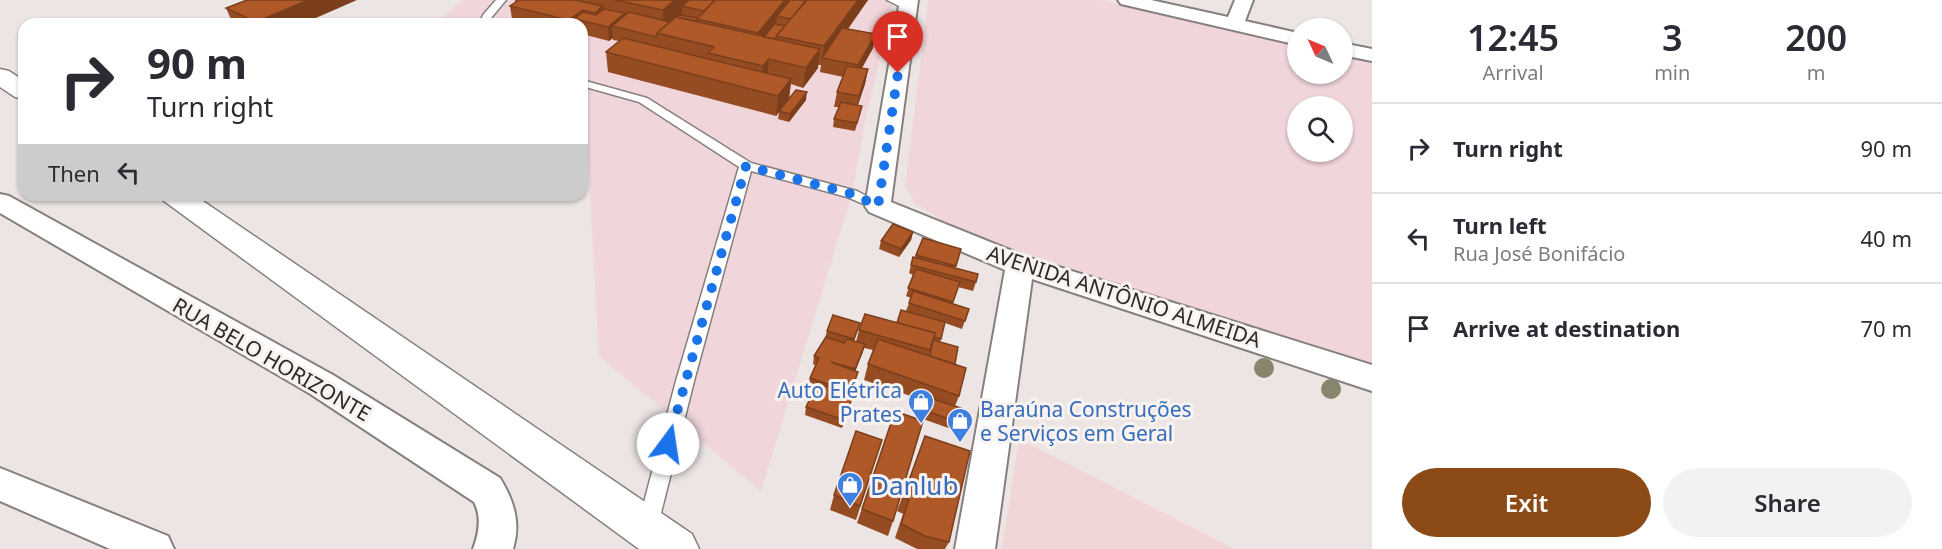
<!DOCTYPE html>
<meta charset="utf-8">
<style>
body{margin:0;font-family:"Noto Sans",sans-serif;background:#f2f2f3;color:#2b2b33;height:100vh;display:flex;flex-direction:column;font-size:22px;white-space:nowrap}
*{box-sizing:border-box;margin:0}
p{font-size:20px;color:#7c7c81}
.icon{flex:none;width:33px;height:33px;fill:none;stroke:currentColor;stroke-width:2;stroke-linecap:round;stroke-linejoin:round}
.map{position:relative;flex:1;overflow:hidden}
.drawer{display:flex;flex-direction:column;background:#fff;width:570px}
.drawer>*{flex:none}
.hud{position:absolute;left:18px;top:18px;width:570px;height:183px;border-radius:18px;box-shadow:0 2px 4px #0004;background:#fff;color:#2b2b33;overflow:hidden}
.needle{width:39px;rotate:314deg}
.tools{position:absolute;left:1287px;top:18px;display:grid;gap:12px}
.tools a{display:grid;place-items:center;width:66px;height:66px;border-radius:50%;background:#fff;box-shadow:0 2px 4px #0004;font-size:30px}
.pin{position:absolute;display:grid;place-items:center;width:51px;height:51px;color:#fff;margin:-62px -26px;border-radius:50% 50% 50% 0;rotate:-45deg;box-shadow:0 0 6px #0007}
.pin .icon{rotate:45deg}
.me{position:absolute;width:66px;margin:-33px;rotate:14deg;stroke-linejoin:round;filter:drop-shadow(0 0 4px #0008)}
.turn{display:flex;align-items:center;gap:21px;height:126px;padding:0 30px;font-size:27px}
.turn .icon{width:78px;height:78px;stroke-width:2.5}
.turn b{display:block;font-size:42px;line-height:51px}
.then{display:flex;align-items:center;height:57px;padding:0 30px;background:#0003;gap:12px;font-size:22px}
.eta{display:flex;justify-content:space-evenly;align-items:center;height:102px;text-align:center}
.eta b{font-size:36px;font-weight:600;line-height:42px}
.action{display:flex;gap:12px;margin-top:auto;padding:12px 30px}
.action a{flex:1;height:69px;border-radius:36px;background:#8c4b16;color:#fff;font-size:24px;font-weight:600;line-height:69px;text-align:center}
.action a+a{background:#f2f2f3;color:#2b2b33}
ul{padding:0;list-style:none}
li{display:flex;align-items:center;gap:18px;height:90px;padding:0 30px;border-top:2px solid #e1e1e2}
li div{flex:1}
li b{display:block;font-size:22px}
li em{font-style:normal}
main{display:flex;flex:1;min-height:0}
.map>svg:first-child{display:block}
.industrial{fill:#f0d5da;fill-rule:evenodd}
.medical{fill:#f0d6d7}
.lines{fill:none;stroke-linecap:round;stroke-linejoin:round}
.service-casing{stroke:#85807d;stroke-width:3}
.minor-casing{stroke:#85807d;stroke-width:4}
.secondary-casing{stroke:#85807d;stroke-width:3}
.service{fill:#fff;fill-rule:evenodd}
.minor{fill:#fff;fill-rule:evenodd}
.secondary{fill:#fff;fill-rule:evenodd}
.tree{fill:#87866d}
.wall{fill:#964c22}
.shaded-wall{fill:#7a3e1c}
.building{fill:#af5828;stroke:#7a3e1c;stroke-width:1.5}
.route{stroke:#1a73e8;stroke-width:10;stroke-dasharray:0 18}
.labels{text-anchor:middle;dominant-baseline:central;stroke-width:6;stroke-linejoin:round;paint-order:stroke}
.street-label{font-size:21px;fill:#2d2a29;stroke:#f9f3f0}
.shop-label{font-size:21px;fill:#366cbe;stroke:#f9f3f0;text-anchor:end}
.near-shop-label{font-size:26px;fill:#366cbe;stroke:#f9f3f0;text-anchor:start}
</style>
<main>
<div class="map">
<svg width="1372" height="549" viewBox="0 0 1372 549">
<rect width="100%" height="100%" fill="#ece5e3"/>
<g class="industrial">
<polygon points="463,0 894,0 865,121 852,194 761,491 599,356 586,123 582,119 582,24 434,24"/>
<path d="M 928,0 L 1101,0 L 1297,44 L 1298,74 L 1342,74 L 1343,55 L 1372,61 L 1372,365 L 1144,295 L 954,228 L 915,203 L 905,186 ZM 1298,106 L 1342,106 L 1342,152 L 1298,152 Z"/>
</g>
<polygon class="medical" points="1019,439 1234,549 1002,549"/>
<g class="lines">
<defs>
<g id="service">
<polygon points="496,0 506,0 491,18 489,24 479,24 483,15"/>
<polygon points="887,0 900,0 913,7 905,9"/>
<polygon points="582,80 647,98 751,163 857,191 885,206 878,210 847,197 751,171 694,381 658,525 655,532 648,534 641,532 638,525 676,381 739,167 639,102 582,86"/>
</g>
<g id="minor">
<polygon points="900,0 918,0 891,202 1030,258 1372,365 1372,391 1032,279 995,549 955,549 1005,270 869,212 865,206"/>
<polygon points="1118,0 1151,0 1228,17 1235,0 1253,0 1245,21 1298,33 1298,45 1121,4"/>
<polygon points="1342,43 1372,49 1372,61 1342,55"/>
<path d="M 0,194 L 9,196 L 333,375 L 500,478 C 514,501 521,523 513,549 L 473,549 C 479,533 482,517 474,502 L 309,393 L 0,213 Z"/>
<polygon points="0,468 168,536 174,549 110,549 0,501"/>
</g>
<g id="secondary">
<polygon points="0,69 9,71 24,81 24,99 15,97 0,87"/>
<polygon points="159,195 194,195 692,534 699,549 639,549 164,201"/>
</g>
</defs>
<use href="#service" class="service-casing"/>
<use href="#minor" class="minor-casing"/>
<use href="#secondary" class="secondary-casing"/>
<use href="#service" class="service"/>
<use href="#minor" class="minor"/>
<use href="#secondary" class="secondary"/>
</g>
<g class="tree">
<circle cx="1264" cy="368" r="10"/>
<circle cx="1331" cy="389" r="10"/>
</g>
<g class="wall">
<polygon points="515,0 868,0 848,29 873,48 862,68 868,69 865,84 858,105 862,106 855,131 833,127 834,119 839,107 834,107 837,92 843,77 820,72 821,65 818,65 818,68 803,88 791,84 789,98 806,100 789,122 778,119 779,112 776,116 608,72 606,52 619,41 613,40 613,38 609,41 582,34 582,24 530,24 512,19 510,6 515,3"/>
<polygon points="226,8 302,24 233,24"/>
<polygon points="913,232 911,240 899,257 879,249 881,241"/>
<polygon points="923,238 961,249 955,268 976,282 973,291 958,287 952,304 969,309 962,329 945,323 940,342 955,364 959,396 955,406 958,422 954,430 923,419 928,402 864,380 868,364 873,350 864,348 855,371 858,372 851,394 853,395 842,428 805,415 806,407 814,388 808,386 810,378 815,365 813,364 814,356 825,338 827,331 860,323 854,341 856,342 859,330 897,323 906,311 911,298 906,296 913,275 909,273 911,265 915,257"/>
<polygon points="895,411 893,521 888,536 857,523"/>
<polygon points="925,436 949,542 945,549 917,549 895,538 903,514 897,511"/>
<polygon points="882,440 856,520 830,510 834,495"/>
</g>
<g class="shaded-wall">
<polygon points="308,0 357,0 302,24 257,24 256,22"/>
<polygon points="675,0 698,0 682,6 682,15 663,33 663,10"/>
<polygon points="785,0 798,0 777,16 776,28 757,52 758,33"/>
<polygon points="858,0 868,0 826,59 822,58 821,66 824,46"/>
<polygon points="603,6 604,20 596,24 595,13"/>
<polygon points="583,10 584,21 574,19 574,24 569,24 568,20"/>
<polygon points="625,13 626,27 612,26 613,38 609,41 608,27"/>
<polygon points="876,34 873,48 855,80 858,65"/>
<polygon points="820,49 818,68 803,88 806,68"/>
<polygon points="769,59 767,79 761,86 763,66"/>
<polygon points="868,69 865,84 856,110 859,96"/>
<polygon points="791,79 789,98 776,116 778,96"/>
<polygon points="807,92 806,100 789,122 790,114"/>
<polygon points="913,232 911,240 899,257 901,249"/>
<polygon points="865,344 863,352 853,377 855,369"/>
<polygon points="853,395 851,403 842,428 844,420"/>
</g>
<g class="building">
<polygon points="247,0 308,0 256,22 226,8"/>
<polygon points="519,0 575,0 603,6 595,13 583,10 568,20 510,6"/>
<polygon points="615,0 675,0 663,10"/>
<polygon points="689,0 715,0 704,11 682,6"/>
<polygon points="715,0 785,0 758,33 697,19"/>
<polygon points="790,0 806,0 791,19 777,16"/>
<polygon points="807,0 858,0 824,46 776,36"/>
<polygon points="604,9 625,13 608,27 574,19 583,12 596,15"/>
<polygon points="629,12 670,22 657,33 657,37 612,26"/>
<polygon points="680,15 697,18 697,21 677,17"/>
<polygon points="676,17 820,49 806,68 769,59 763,66 708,53 714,47 657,33"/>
<polygon points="774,24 785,26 776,36 776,39 764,37"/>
<polygon points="842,28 876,34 858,65 822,58"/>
<polygon points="623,38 791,79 778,96 606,52"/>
<polygon points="847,66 868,69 859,96 837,92"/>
<polygon points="796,90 807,92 790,114 779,111"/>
<polygon points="841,102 862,106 857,123 834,119"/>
<polygon points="893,224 913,232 901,249 881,241"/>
<polygon points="923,238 961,249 956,266 916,255"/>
<polygon points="913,257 978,274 976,282 911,265"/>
<polygon points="916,269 960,282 953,302 908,288"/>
<polygon points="913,291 969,309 965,321 909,303"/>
<polygon points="901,310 945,322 941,339 933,337 935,333 897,323"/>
<polygon points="865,314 935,333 930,350 859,330"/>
<polygon points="833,315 860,323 854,339 827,331"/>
<polygon points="826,337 844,343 847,339 865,344 855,369 831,362 858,372 851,392 810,378 819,358 814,356"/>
<polygon points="878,339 966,368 959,396 868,364"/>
<polygon points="933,340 958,347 955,364 930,356"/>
<polygon points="817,383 853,395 844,420 806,407"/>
<polygon points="930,398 961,408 958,422 926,411"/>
<polygon points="895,411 923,421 893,521 862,509"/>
<polygon points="856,431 882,440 860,506 834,495"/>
<polygon points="925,436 970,451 949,542 925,536 901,524 909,499 903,497"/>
</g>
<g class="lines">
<polyline class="route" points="668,444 746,166 852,194 878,206 898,73"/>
</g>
<defs>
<symbol id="shop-pin" viewBox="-11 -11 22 30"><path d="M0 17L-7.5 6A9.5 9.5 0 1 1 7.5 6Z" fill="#3f7fe0" stroke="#f9f3f0"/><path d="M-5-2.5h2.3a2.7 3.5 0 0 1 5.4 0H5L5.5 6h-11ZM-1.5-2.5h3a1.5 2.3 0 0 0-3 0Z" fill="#fff"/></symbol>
</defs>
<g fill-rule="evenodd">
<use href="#shop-pin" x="906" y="387" width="30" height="40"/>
<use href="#shop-pin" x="945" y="406" width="30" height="40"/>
<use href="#shop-pin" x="835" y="470" width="30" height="40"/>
</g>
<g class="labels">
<g class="street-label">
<text transform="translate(1124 296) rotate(18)">AVENIDA ANTÔNIO ALMEIDA</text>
<text transform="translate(272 359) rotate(30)">RUA BELO HORIZONTE</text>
</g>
<g class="shop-label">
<text x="902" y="390">Auto Elétrica<tspan x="902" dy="24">Prates</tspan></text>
<text x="980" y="409" text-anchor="start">Baraúna Construções<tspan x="980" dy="24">e Serviços em Geral</tspan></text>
</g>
<g class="near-shop-label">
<text x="870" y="485">Danlub</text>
</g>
</g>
</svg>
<div class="tools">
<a><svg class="needle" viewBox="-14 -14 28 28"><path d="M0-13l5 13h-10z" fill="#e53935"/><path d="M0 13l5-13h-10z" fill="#7c7c81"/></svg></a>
<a><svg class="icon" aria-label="search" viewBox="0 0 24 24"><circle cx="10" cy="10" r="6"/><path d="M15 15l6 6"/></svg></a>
</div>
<div class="pin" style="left:898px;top:73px;background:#d93025"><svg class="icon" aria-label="arrive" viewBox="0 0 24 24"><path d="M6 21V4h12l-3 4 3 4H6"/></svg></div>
<svg class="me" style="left:668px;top:444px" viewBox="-20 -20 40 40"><circle r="19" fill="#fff"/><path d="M0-13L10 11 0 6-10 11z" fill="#1a73e8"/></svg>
<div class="hud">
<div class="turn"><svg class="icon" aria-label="right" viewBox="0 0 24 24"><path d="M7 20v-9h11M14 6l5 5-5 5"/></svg><div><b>90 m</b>Turn right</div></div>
<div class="then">Then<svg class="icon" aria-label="left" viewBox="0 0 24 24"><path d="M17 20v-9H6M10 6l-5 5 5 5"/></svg></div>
</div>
</div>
<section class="drawer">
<div class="eta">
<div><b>12:45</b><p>Arrival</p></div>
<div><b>3</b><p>min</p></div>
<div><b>200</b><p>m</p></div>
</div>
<ul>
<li><svg class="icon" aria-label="right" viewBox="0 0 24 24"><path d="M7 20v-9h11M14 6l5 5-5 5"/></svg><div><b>Turn right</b></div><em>90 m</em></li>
<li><svg class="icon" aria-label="left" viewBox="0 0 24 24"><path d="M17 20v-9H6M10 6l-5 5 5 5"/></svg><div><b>Turn left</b><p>Rua José Bonifácio</p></div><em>40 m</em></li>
<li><svg class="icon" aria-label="arrive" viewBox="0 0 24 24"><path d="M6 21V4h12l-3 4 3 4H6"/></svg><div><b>Arrive at destination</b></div><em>70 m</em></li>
</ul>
<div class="action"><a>Exit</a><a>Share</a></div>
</section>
</main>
